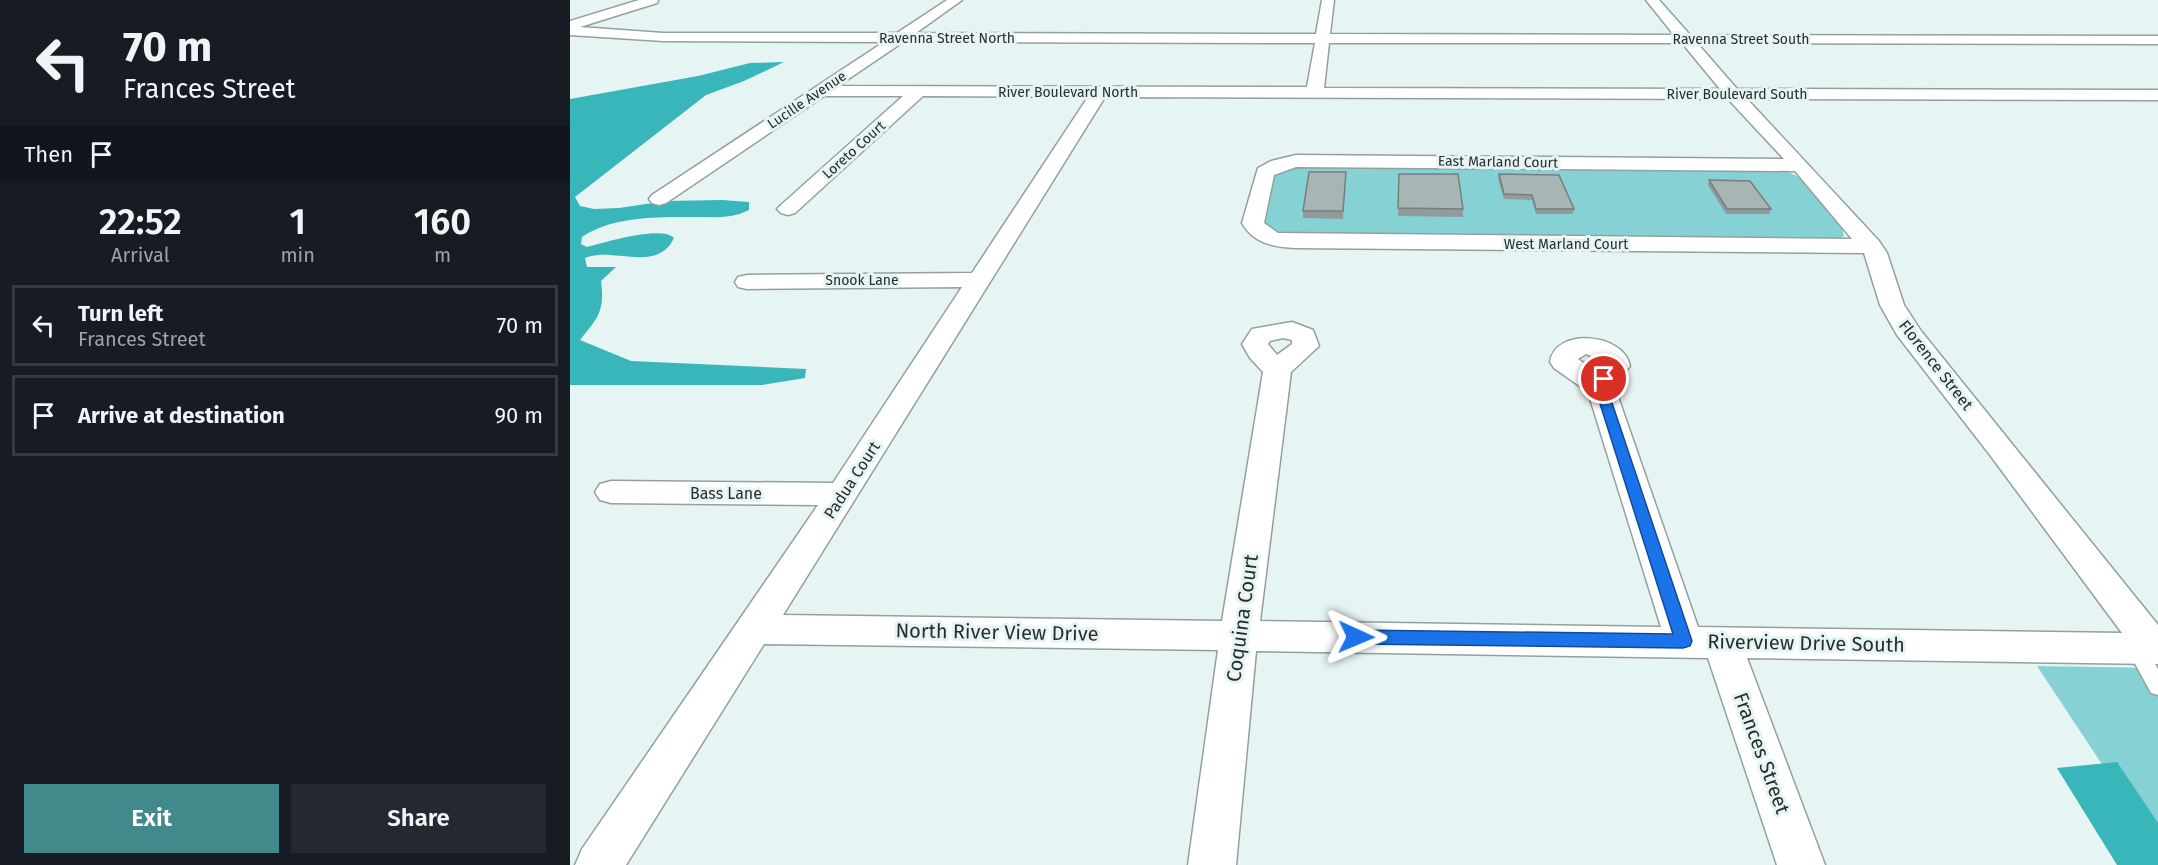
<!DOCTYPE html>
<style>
body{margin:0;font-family:"Fira Sans",sans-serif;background:#242831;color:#f1f3f6;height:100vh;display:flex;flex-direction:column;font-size:22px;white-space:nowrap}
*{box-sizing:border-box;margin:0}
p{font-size:20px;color:#9ea1a6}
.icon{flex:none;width:33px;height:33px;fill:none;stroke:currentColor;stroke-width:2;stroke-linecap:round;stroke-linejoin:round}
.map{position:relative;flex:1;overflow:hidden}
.details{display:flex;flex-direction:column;background:#171b24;width:570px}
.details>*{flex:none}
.top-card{background:#171b24;color:#f1f3f6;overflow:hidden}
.pin{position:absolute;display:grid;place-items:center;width:51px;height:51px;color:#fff;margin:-26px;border:3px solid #fff;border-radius:50%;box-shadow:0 2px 6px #0007}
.me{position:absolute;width:66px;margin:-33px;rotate:91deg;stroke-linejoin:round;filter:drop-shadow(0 0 4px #0008)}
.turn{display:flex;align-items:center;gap:21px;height:126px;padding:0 24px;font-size:27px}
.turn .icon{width:78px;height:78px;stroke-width:2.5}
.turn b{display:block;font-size:42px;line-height:51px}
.then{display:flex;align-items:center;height:57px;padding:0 24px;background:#0003;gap:12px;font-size:22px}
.eta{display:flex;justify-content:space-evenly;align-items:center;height:102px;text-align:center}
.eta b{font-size:36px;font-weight:600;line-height:42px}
.primary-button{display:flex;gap:12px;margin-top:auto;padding:12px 24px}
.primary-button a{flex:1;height:69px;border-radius:0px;background:#41898b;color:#fff;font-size:24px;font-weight:600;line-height:69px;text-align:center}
.primary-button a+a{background:#242831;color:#f1f3f6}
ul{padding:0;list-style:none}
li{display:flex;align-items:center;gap:18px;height:81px;margin:0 12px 9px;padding:0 12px;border:3px solid #363941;border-radius:0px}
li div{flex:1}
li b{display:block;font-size:22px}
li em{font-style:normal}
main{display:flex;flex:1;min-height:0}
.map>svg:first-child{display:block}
.green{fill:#86d1d3}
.water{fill:#38b6ba}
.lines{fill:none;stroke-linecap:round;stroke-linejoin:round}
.lane-casing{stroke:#93a0a0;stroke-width:3}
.street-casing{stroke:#93a0a0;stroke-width:3}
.lane{fill:#fff;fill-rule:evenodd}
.street{fill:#fff;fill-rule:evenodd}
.wall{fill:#909c9c}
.building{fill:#a8b5b5;stroke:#767f7f;stroke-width:1.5}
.route{fill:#1a73e8;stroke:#114b97;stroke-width:1.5}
.labels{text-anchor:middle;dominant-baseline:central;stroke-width:6;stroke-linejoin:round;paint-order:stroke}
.far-street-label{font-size:14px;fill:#282d2e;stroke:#e7f4f4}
.street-label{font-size:16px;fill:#282d2e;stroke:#e7f4f4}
.near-street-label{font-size:20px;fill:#282d2e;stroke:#e7f4f4}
</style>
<main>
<section class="details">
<div class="top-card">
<div class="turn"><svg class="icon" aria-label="left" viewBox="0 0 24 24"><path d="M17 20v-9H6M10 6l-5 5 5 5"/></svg><div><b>70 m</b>Frances Street</div></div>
<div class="then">Then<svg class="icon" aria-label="arrive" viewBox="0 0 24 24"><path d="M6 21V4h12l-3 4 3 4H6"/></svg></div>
</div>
<div class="eta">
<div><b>22:52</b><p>Arrival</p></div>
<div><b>1</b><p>min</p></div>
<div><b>160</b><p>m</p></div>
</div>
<ul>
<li><svg class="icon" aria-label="left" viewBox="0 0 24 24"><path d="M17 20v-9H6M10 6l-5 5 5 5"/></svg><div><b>Turn left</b><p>Frances Street</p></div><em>70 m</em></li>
<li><svg class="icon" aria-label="arrive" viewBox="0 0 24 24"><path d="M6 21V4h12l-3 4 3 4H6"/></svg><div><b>Arrive at destination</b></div><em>90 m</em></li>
</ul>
<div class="primary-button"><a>Exit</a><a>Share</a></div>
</section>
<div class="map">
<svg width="1588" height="865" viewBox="0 0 1588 865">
<rect width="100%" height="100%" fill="#e7f4f4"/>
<g class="green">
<polygon points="721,166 1214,170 1229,177 1272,228 1274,236 1269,239 709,234 692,223 703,174"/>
<polygon points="1467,666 1588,668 1588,849"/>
</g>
<g class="water">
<path d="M 214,62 L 174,81 L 136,95 L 5,197 L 10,206 L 24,209 L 49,208 L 96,201 L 152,200 L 179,202 L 179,210 C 162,219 143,217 124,217 C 88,217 43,216 12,237 L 11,244 L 17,247 C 34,243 91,225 104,238 C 87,274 43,246 15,258 L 17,267 L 46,267 L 31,281 C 35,311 28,318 10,340 L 61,361 L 236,369 L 235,378 L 192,385 L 0,385 L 0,99 L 128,76 L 180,63 Z"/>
<polygon points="1547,762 1588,823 1588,865 1547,865 1487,768"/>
</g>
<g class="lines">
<defs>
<polygon id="lane" points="1567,641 1574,644 1588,669 1588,695 1581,693 1557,649 1560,644"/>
<path id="street" d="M 69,0 L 88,0 L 87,3 L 10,27 L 93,33 L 327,33 L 377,0 L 392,0 L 346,33 L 746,34 L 752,0 L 764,0 L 760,34 L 1104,35 L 1076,0 L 1089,0 L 1120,35 L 1588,36 L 1588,44 L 1127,43 L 1167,89 L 1588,90 L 1588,100 L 1177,99 L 1309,241 L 1317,253 L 1334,305 L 1351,331 L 1588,625 L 1588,664 L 1177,658 L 1255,865 L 1207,865 L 1138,658 L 686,651 L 666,865 L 618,865 L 648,650 L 194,644 L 56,865 L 5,865 L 12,849 L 248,505 L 41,503 L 30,500 L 25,492 L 30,484 L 41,481 L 263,483 L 392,287 L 177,289 L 168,287 L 165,282 L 168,277 L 177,275 L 402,273 L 518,97 L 353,96 L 225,213 L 218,215 L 211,213 L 207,209 L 211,205 L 333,96 L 254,96 L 96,203 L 89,205 L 82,203 L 79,199 L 82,195 L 314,42 L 93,41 L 0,35 L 0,21 ZM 333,42 L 745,43 L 737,87 L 268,86 ZM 759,43 L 1112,43 L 1150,89 L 754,88 ZM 535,97 L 1158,99 L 1214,159 L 726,155 L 701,161 L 688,168 L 672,223 C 683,243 703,247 725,248 L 1294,253 L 1310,305 L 1327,335 L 1420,455 L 1552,633 L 1128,627 L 1045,388 L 1047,381 L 1060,366 C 1054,333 985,327 980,362 L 984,368 L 1018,392 L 1091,627 L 690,621 L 721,372 L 749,346 L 743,330 L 722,322 L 682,329 L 672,344 L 680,358 L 693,372 L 652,621 L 213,615 ZM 726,167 L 1225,171 L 1282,239 L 708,233 L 694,223 L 704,175 ZM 713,338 L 722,340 L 722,344 L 707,355 L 698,344 L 700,341 ZM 1016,354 L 1031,360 L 1032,364 L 1025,371 L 1008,359 Z"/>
</defs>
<use href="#lane" class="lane-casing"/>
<use href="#street" class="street-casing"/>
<use href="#lane" class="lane"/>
<use href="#street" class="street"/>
</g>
<g class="wall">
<polygon points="776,172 773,219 733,218 733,211"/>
<polygon points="829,174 893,209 893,217 828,216"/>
<polygon points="929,174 1004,209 1003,214 966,214 962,200 934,199 928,179"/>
<polygon points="1139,180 1201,209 1199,214 1156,214 1138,185"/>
</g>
<g class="building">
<polygon points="739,172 776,172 773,211 733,211"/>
<polygon points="829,174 888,174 893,209 828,208"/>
<polygon points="929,174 989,175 1004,209 966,209 962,195 934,194"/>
<polygon points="1139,180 1180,181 1201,209 1157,209"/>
</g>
<polygon class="route" points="1034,376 1040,379 1037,388 1122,641 1120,646 1113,648 786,644 780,642 777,637 780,632 786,630 1103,634 1025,388 1029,377"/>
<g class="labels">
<g class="far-street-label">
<text x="377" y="38">Ravenna Street North</text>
<text x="1171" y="39">Ravenna Street South</text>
<text x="498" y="92">River Boulevard North</text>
<text x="1167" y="94">River Boulevard South</text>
<text transform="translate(237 100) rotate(-34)">Lucille Avenue</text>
<text transform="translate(284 150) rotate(-42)">Loreto Court</text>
<text transform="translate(928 162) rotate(1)">East Marland Court</text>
<text x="996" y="244">West Marland Court</text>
<text x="292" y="280">Snook Lane</text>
</g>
<g class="street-label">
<text transform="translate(1366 365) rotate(52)">Florence Street</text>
<text transform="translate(282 480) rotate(-57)">Padua Court</text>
<text x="156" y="493">Bass Lane</text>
</g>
<g class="near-street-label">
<text transform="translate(672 618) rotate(-82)">Coquina Court</text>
<text transform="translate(427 632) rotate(1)">North River View Drive</text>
<text transform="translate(1236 643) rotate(1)">Riverview Drive South</text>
<text transform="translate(1192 753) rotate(70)">Frances Street</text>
</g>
</g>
</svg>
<div class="pin" style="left:1034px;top:379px;background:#d93025"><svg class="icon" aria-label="arrive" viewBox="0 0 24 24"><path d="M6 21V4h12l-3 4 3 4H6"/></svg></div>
<svg class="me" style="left:786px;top:637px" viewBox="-20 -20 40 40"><path d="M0-17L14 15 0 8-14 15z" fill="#1a73e8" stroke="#fff" stroke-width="4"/></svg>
</div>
</main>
